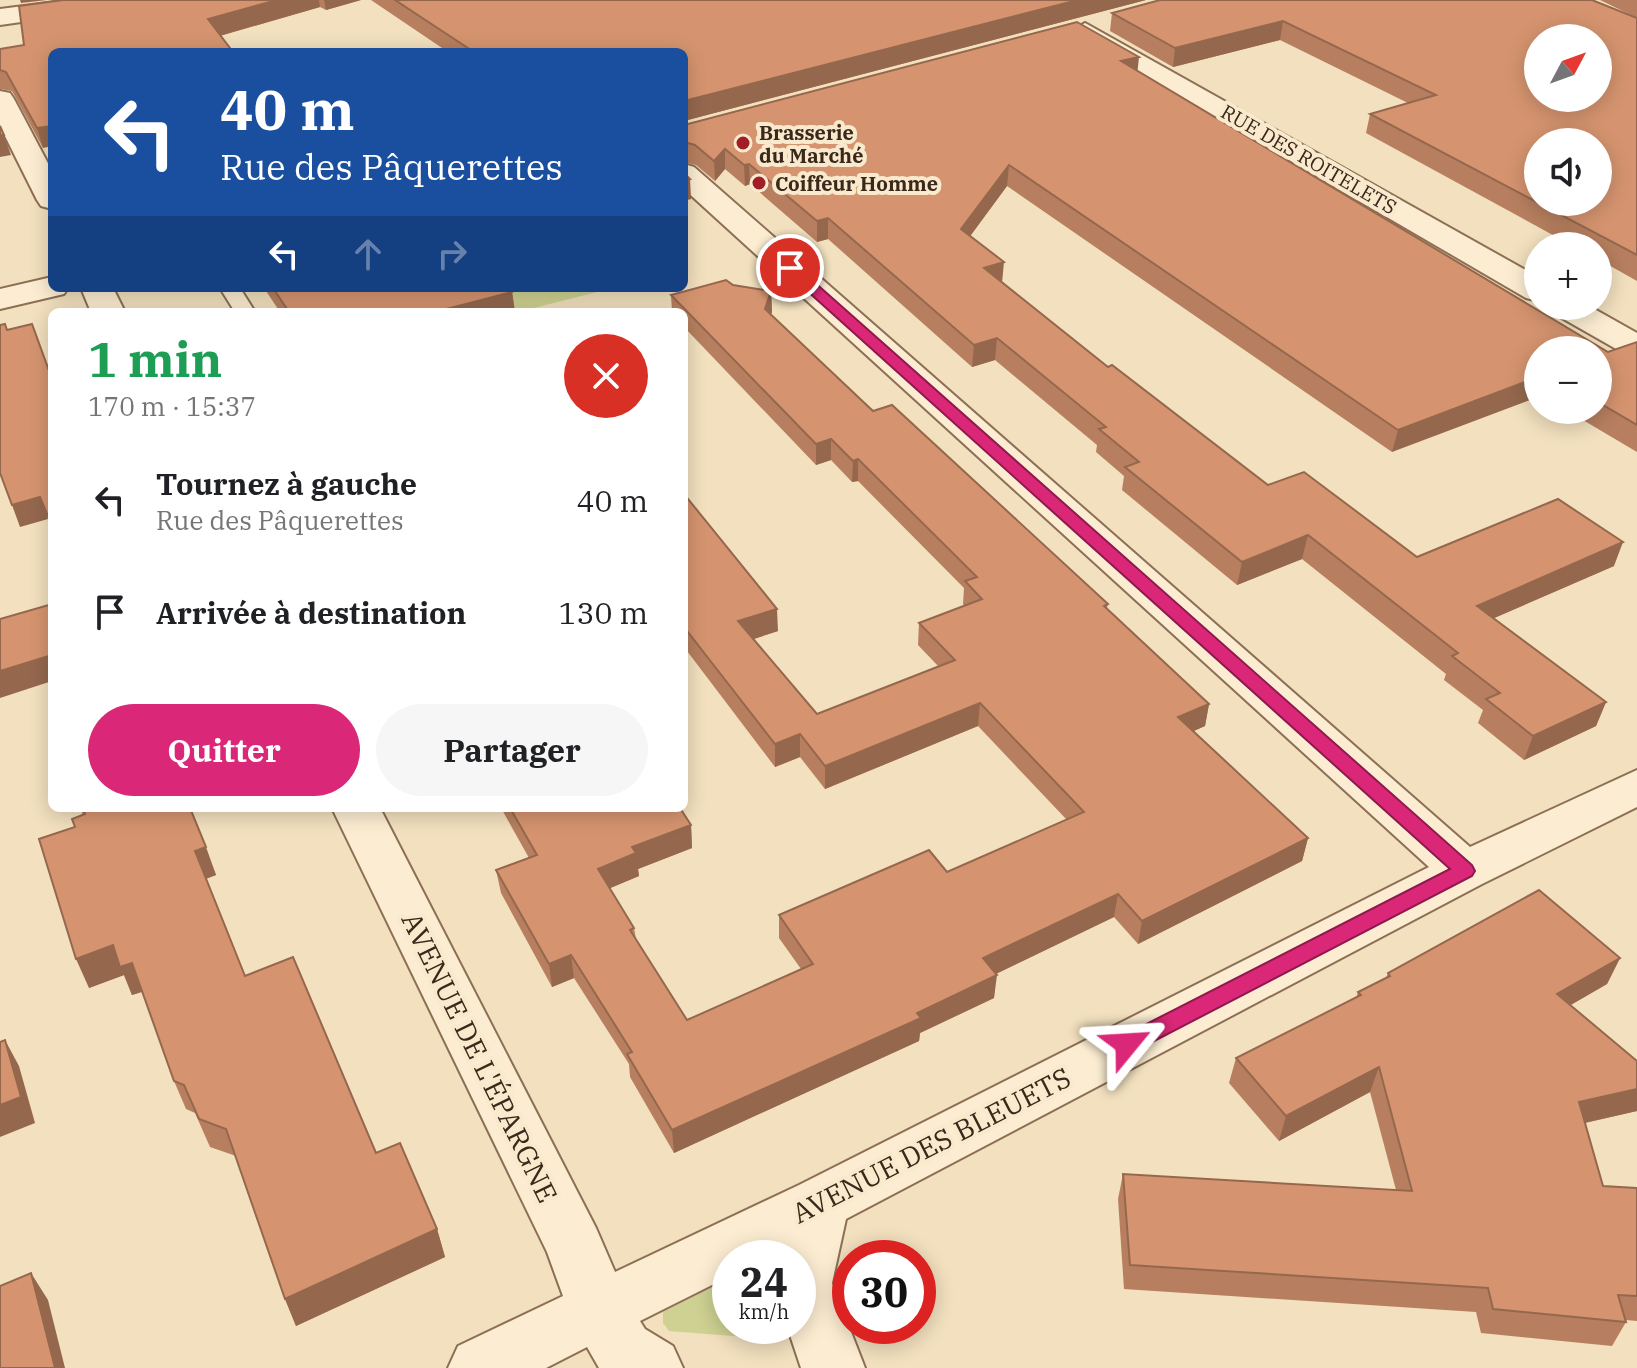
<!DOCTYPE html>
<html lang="fr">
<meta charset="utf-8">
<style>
body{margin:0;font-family:"IBM Plex Serif",serif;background:#f6f6f6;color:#202124;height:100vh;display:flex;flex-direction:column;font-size:30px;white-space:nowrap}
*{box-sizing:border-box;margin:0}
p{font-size:26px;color:#757577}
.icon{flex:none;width:44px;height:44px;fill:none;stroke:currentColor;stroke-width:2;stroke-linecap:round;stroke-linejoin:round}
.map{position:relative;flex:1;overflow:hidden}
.details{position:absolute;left:48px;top:308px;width:640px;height:504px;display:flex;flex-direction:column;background:#fff;border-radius:12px;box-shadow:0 4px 20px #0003}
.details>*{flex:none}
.guide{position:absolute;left:48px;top:48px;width:640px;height:244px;border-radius:12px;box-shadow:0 4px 20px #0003;background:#1a4fa0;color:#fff;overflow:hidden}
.needle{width:52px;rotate:49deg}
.buttons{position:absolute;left:1524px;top:24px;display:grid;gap:16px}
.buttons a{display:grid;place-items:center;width:88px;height:88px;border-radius:50%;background:#fff;box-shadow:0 4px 20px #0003;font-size:40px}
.speed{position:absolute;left:712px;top:1240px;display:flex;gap:16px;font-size:40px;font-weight:700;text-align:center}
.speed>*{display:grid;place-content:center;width:104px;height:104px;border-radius:50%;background:#fff;box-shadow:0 4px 20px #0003;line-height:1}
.speed small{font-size:20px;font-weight:400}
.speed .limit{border:12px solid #d22;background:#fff;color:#111}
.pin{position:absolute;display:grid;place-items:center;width:68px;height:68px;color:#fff;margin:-34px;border:4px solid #fff;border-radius:50%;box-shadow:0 2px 8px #0007}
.me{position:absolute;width:88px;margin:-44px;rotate:63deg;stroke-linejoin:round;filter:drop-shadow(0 0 6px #0008)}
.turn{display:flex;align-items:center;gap:28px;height:168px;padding:0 40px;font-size:36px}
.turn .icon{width:104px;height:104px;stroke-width:2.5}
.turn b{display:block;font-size:56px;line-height:68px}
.lanes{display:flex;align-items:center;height:76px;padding:0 40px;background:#0003;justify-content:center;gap:40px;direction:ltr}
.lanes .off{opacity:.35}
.round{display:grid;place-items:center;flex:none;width:84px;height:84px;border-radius:42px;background:#f6f6f6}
.head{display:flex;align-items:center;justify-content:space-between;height:136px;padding:0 40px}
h1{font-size:48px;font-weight:800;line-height:60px;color:#1e9e55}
.primary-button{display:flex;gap:16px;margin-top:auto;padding:16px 40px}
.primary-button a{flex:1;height:92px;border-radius:48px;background:#db2777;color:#fff;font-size:32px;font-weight:800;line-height:92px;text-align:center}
.primary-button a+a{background:#f6f6f6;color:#202124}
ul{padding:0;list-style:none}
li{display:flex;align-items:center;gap:24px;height:112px;padding:0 40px}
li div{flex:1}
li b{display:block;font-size:30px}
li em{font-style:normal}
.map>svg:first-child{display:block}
.green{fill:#ced191}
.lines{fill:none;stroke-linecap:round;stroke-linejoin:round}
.lane-casing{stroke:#8c6f55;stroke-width:4}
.street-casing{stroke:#8c6f55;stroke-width:4}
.lane{fill:#fcedd2;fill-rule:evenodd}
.street{fill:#fcedd2;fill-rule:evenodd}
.wall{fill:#b77f5f}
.shaded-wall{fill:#95684e}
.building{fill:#d5946f;stroke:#95684e;stroke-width:2;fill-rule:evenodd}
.route{fill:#db2777;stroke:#8e194d;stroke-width:2}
.poi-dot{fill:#a21e27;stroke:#f9eace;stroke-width:3}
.labels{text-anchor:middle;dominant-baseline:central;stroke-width:8;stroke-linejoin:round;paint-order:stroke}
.far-poi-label{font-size:20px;font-weight:bold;fill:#3a281b;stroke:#f9eace;text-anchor:start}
.far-street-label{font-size:20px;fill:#3a281b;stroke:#f9eace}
.near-street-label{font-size:28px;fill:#3a281b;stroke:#f9eace}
</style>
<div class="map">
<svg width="1637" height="1368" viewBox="0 0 1637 1368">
<rect width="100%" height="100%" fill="#f2e0be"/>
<g class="green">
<polygon points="499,288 598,288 601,291 518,312"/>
<polygon points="730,1278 730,1326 776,1326 784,1340 669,1331 663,1323 663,1312"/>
</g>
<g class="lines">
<defs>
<polygon id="lane" points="220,288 240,288 255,312 235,312"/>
<g id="street">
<polygon points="71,0 139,0 127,7 0,25 0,9"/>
<polygon points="1085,23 1538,277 1538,301 1526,298 1076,36 1072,31"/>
<polygon points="0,91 10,93 14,99 52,171 52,209 41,206 37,200 0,126"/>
<polygon points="684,164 694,167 1470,847 1637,770 1637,807 1482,884 846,1219 832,1283 865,1368 801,1368 787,1326 798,1326 798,1258 778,1258 779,1252 767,1258 730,1258 730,1276 640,1321 645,1329 673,1346 683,1368 599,1368 587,1347 546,1368 448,1368 458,1346 563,1296 547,1252 332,808 380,808 596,1228 615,1272 799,1185 1429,867 684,189"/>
<polygon points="52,277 52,288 68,288 64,294 0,309 0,289"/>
<polygon points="81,288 113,288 125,312 91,312"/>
<polygon points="1548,306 1589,306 1637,333 1637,357 1625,354 1553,313"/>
</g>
</defs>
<use href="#lane" class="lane-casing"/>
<use href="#street" class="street-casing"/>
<use href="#lane" class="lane"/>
<use href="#street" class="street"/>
</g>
<g class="wall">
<polygon points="63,0 361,0 326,10 320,7 220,36 52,52 43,148 12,91 0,89 0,49 24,45"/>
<polygon points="371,0 1146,0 684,121 684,52 448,52"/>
<polygon points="1600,0 1637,0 1637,18"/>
<polygon points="1112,13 1637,18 1637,281 1598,259 1598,246 1573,246 1366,133 1370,114 1408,103 1280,40 1173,67 1110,31"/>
<polygon points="1137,70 1608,352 1637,342 1637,452 1566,410 1598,410 1598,350 1538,350 1392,452 1007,186 970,236 1002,282 1108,367 1268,485 1417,557 1614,566 1494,618 1606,702 1596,726 1524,760 1478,723 1483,710 1444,680 1446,674 1302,559 1237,585 1122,490 1124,476 1096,452 1097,445 995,360 972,367 828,239 817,242 750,184 745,186 725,169 715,181 696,165 684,162 684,125"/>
<polygon points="733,285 771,291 772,312 771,314 873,411 1108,604 1107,608 1209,704 1205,726 1193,731 1308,838 1302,861 1138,944 1114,917 996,974 994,998 920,1033 919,1041 674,1153 630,1077 629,1064 574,978 552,987 501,893 496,870 529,858 501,808 680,808 691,825 692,848 638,869 639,876 610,888 634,928 636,939 687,1020 801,969 779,938 779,915 947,872 1067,820 978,726 825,789 800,757 775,767 684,647 684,494 778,631 753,639 817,714 939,667 918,645 919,623 965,606 963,604 964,588 858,481 852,482 831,460 816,465 684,327 684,312 672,312 671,295"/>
<polygon points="264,288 509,288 512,292 515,312 280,312"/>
<polygon points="80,808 190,808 216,875 206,879 245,976 376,1153 437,1229 445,1257 296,1326 285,1299 236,1156 210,1147 195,1113 186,1109 174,1081 142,992 132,995 124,975 89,988 75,827 83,815"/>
<polygon points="1620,958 1607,984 1570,1005 1637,1061 1637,1111 1585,1123 1603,1186 1637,1188 1637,1321 1626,1320 1626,1322 1612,1346 1481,1333 1476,1312 1124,1289 1118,1199 1123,1174 1396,1190 1370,1092 1279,1141 1229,1083 1236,1058 1356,998 1358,992 1386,978 1388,973"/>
</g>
<g class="shaded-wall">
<polygon points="20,0 47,0 21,3"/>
<polygon points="277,0 319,0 320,7 212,38 208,19"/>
<polygon points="324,0 361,0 326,10"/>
<polygon points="1078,0 1146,0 684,121 684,101"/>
<polygon points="1283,21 1280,40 1173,67 1175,48"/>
<polygon points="1139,57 1137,76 1121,61"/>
<polygon points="52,125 52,146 43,148 37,128"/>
<polygon points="0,135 4,135 11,155 0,157"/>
<polygon points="725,149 725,169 715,181 714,161"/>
<polygon points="749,164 750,184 745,186 744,165"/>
<polygon points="1009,165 1007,186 960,250 961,229"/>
<polygon points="690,179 691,199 684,201 684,180"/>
<polygon points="828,218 828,239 817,242 817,221"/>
<polygon points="1004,262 1002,283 984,268"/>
<polygon points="771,291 772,312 765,329 765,309"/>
<polygon points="512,292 515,312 435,312"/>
<polygon points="997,338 995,360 972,367 974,345"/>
<polygon points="1538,377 1538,397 1392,452 1398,430"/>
<polygon points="831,439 831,460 816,465 816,444"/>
<polygon points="858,459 858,481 852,482 853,461"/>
<polygon points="40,497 48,519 20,527 12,505"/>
<polygon points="1308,535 1302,559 1237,585 1242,562"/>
<polygon points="1623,542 1614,566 1469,629 1477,606"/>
<polygon points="777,609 778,631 739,644 738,621"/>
<polygon points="52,655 52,681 0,698 0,671"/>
<polygon points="1606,702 1596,726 1524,760 1533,736"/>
<polygon points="980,703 978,726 825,789 825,766"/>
<polygon points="1209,704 1205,726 1174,740 1178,717"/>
<polygon points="800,734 800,757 775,767 775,744"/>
<polygon points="691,825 692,848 638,869 639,876 601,892 598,869 632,847"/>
<polygon points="1308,838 1302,861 1138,944 1142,921"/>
<polygon points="206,847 216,875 205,879 195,851"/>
<polygon points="1118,894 1114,917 981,981 983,958"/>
<polygon points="113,945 132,963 144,991 132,995 124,975 89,988 76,959"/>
<polygon points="571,955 574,978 552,987 549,964"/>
<polygon points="1620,958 1607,984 1545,1020 1557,994"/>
<polygon points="997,975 994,998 920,1033 919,1041 674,1153 672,1130"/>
<polygon points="5,1040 19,1066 35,1123 0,1137 0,1105"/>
<polygon points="1379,1067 1370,1092 1279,1141 1286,1116"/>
<polygon points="1637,1089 1637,1111 1566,1127 1579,1102"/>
<polygon points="437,1229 445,1257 296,1326 285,1299"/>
<polygon points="31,1273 48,1300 65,1368 55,1368"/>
</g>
<g class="building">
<polygon points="63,0 277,0 208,19 233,52 52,52 52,126 37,128 6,72 0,70 0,49 24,45 19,6"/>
<polygon points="395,0 1078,0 684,101 684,52 474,52"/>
<path d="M 1160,0 L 1592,0 L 1637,18 L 1637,255 L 1370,114 L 1436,95 L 1283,21 L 1175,48 L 1112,13 ZM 1538,38 L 1598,38 L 1598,98 L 1538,98 ZM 1538,142 L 1598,142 L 1598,202 L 1538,202 Z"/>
<polygon points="1077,22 1139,57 1121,61 1608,352 1637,342 1637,425 1598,402 1598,350 1538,350 1538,377 1398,430 1009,165 961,229 1004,262 984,268 1108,367 1112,365 1268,485 1304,472 1417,557 1558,499 1623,542 1477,606 1606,702 1533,736 1486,699 1500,693 1452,656 1458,653 1308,535 1242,562 1125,467 1139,462 1099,429 1106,427 997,338 974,345 828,218 817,221 749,164 744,165 725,149 714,161 695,145 684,142 684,125"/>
<polygon points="0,126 4,135 0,135"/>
<polygon points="684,173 690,179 684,180"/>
<polygon points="726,280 733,285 771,291 765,309 873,411 892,405 1108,604 1104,606 1209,704 1178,717 1308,838 1142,921 1118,894 983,958 997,975 917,1013 921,1018 672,1130 627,1054 632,1052 571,955 549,964 496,870 537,855 510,808 680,808 691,825 632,847 636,853 598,869 634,928 630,930 687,1020 813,964 779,915 929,850 947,872 1084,812 980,703 825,766 800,734 775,744 684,627 684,494 777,609 738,621 817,714 955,660 919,623 982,599 965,581 977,577 858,459 853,461 831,439 816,444 671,295"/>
<polygon points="273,288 509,288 512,292 435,312 289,312"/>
<polygon points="5,324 7,330 32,324 52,379 52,526 40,497 12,505 0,473 0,325"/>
<polygon points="52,604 52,655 0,671 0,619"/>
<polygon points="82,808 190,808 206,847 195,851 245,976 293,957 376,1153 400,1143 437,1229 285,1299 226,1129 199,1119 184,1085 174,1081 132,963 120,967 113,945 76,959 39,839 75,827 72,819 85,814"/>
<polygon points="1539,890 1620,958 1557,994 1637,1061 1637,1089 1579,1102 1603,1186 1637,1188 1637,1296 1618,1295 1626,1322 1493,1309 1488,1288 1130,1265 1123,1174 1412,1191 1379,1067 1286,1116 1236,1058 1361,995 1358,992 1390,976 1388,973"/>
<polygon points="5,1040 21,1097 0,1105 0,1042"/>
<polygon points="31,1273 55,1368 0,1368 0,1286"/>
</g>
<polygon class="route" points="785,265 795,265 1472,865 1475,871 1472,876 1135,1051 1119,1051 1116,1044 1119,1038 1450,869 785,271"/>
<g class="poi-dot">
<circle cx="743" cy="143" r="8"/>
<circle cx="759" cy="183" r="8"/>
</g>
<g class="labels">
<g class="far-poi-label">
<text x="759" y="132">Brasserie<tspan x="759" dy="23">du Marché</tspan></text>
<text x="775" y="183">Coiffeur Homme</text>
</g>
<g class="far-street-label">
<text transform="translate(1309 159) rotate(30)">RUE DES ROITELETS</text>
</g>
<g class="near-street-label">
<text transform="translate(480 1057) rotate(64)">AVENUE DE L'ÉPARGNE</text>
<text transform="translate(931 1145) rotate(-27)">AVENUE DES BLEUETS</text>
</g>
</g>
</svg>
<div class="buttons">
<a><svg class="needle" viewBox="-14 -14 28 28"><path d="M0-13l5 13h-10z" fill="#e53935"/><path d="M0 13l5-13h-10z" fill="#757577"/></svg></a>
<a><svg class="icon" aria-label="sound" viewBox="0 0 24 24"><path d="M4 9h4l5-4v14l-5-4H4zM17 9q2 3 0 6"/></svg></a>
<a>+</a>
<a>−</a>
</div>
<div class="speed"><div>24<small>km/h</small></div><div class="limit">30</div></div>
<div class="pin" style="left:790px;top:268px;background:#d93025"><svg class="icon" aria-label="arrive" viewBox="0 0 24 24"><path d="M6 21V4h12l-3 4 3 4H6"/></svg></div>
<svg class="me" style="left:1127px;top:1044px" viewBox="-20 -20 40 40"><path d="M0-17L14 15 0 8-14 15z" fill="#db2777" stroke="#fff" stroke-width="4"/></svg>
<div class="guide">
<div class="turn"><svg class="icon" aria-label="left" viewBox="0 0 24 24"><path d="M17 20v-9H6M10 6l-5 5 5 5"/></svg><div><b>40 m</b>Rue des Pâquerettes</div></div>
<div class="lanes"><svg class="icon" aria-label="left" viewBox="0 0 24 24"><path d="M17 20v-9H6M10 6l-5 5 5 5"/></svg><svg class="icon off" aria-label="ahead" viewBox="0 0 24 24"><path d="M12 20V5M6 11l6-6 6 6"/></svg><svg class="icon off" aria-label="right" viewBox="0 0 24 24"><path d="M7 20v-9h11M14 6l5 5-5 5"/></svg></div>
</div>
<section class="details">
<div class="head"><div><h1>1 min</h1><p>170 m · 15:37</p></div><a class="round" style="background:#d93025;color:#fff"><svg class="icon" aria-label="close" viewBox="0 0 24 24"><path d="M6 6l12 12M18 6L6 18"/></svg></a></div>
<ul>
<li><svg class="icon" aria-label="left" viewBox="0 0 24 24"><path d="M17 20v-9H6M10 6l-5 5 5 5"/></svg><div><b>Tournez à gauche</b><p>Rue des Pâquerettes</p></div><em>40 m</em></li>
<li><svg class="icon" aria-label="arrive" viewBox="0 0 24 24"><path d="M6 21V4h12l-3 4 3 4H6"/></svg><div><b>Arrivée à destination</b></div><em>130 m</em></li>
</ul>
<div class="primary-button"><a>Quitter</a><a>Partager</a></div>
</section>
</div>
